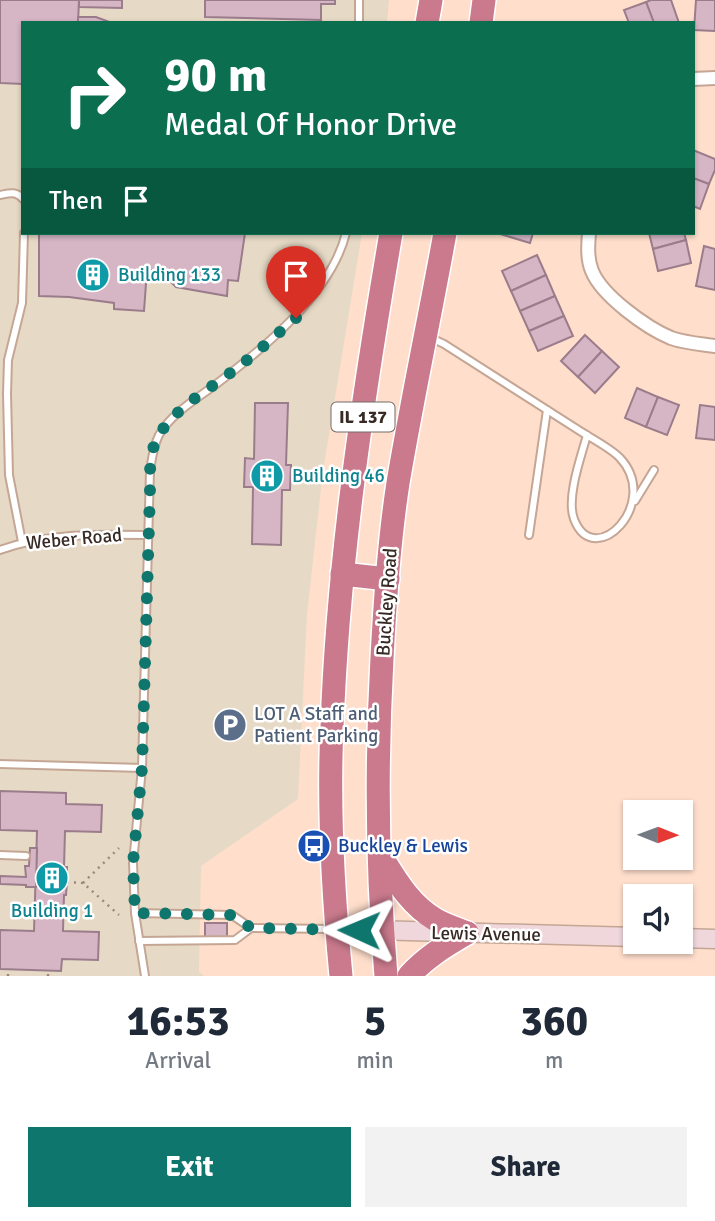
<!DOCTYPE html>
<style>
body{margin:0;font-family:Signika,sans-serif;background:#f2f2f3;color:#1f2937;height:100vh;display:flex;flex-direction:column;font-size:26px;white-space:nowrap}
*{box-sizing:border-box;margin:0}
p{font-size:23px;color:#747a83}
.icon{flex:none;width:38px;height:38px;fill:none;stroke:currentColor;stroke-width:2;stroke-linecap:round;stroke-linejoin:round}
.map{position:relative;height:976px;overflow:hidden}
.details{display:flex;flex-direction:column;background:#fff;flex:1}
.details>*{flex:none}
.top-card{position:absolute;left:21px;top:21px;width:674px;height:214px;border-radius:0px;box-shadow:0 2px 5px #0004;background:#0b6e4f;color:#fff;overflow:hidden}
.needle{width:46px;rotate:91deg}
.tools{position:absolute;left:623px;top:800px;display:grid;gap:14px}
.tools a{display:grid;place-items:center;width:70px;height:70px;border-radius:0px;background:#fff;box-shadow:0 2px 5px #0004;font-size:35px}
.pin{position:absolute;display:grid;place-items:center;width:60px;height:60px;color:#fff;margin:-72px -30px;border-radius:50% 50% 50% 0;rotate:-45deg;box-shadow:0 0 7px #0007}
.pin .icon{rotate:45deg}
.me{position:absolute;width:77px;margin:-38px;rotate:271deg;stroke-linejoin:round;filter:drop-shadow(0 0 5px #0008)}
.turn{display:flex;align-items:center;gap:24px;height:147px;padding:0 28px;font-size:32px}
.turn .icon{width:91px;height:91px;stroke-width:2.5}
.turn b{display:block;font-size:49px;line-height:60px}
.then{display:flex;align-items:center;height:66px;padding:0 28px;background:#0003;gap:14px;font-size:26px}
.eta{display:flex;justify-content:space-evenly;align-items:center;height:119px;text-align:center}
.eta b{font-size:42px;font-weight:800;line-height:49px}
.cta{display:flex;gap:14px;margin-top:auto;padding:14px 28px}
.cta a{flex:1;height:80px;border-radius:0px;background:#0f766e;color:#fff;font-size:28px;font-weight:800;line-height:80px;text-align:center}
.cta a+a{background:#f2f2f3;color:#1f2937}
.map>svg:first-child{display:block}
.medical{fill:#e6dac6}
.building{fill:#d6b5c5;stroke:#9b7c8b;stroke-width:2}
.lines{fill:none;stroke-linecap:round;stroke-linejoin:round}
.lane-casing{stroke:#c5a695;stroke-width:10}
.street-casing{stroke:#c5a695;stroke-width:16}
.secondary-casing{stroke:#c5a695;stroke-width:21}
.highway-casing{stroke:#fff;stroke-width:26}
.path{stroke:#9e877b;stroke-width:2.5;stroke-dasharray:2 5;stroke-linecap:butt}
.lane{stroke:#fff;stroke-width:6}
.street{stroke:#fff;stroke-width:12}
.secondary{stroke:#efd7dc;stroke-width:18}
.highway{stroke:#ca7a8c;stroke-width:23}
.route{stroke:#0f766e;stroke-width:12;stroke-dasharray:0 21.6}
.labels{text-anchor:middle;dominant-baseline:central;stroke-width:5;stroke-linejoin:round;paint-order:stroke}
.shield{fill:#fff;stroke:#736a66;stroke-width:2}
.shield-label{font-size:18px;font-weight:bold;fill:#372a24}
.culture-label{font-size:19px;fill:#0d838f;stroke:#fff;text-anchor:start}
.street-label{font-size:19px;fill:#372a24;stroke:#fff}
.service-label{font-size:19px;fill:#4e5e75;stroke:#fff;text-anchor:start}
.transit-label{font-size:19px;fill:#164399;stroke:#fff;text-anchor:start}
</style>
<div class="map">
<svg width="715" height="976" viewBox="0 0 715 976">
<rect width="100%" height="100%" fill="#ffdecc"/>
<polygon class="medical" points="0,0 389,0 387,23 23,23 23,233 362,233 323,471 307,614 298,799 201,866 199,972 204,976 0,976"/>
<g class="building">
<polygon points="0,0 79,0 78,23 23,23 23,84 0,83"/>
<polygon points="79,0 122,0 122,8 79,7"/>
<polygon points="205,0 335,0 335,4 321,4 321,20 205,17"/>
<polygon points="651,0 671,0 679,23 654,23 646,2"/>
<polygon points="696,0 715,0 715,31 694,30"/>
<polygon points="646,2 654,23 629,23 624,10"/>
<polygon points="78,17 96,17 112,23 78,23"/>
<polygon points="693,150 715,159 715,170 709,184 693,178"/>
<polygon points="693,178 709,184 700,209 693,206"/>
<polygon points="39,233 245,233 238,281 228,280 227,296 176,287 169,280 167,271 147,270 144,311 114,309 114,303 69,297 39,296"/>
<polygon points="497,233 533,233 530,243"/>
<polygon points="649,233 684,233 686,240 653,249"/>
<polygon points="686,240 691,263 658,271 653,249"/>
<polygon points="704,246 715,249 715,290 696,286"/>
<polygon points="537,255 546,275 511,291 502,271"/>
<polygon points="546,275 555,296 520,311 511,291"/>
<polygon points="555,296 564,316 529,331 520,311"/>
<polygon points="564,316 573,336 538,351 529,331"/>
<polygon points="585,335 602,351 578,377 561,361"/>
<polygon points="602,351 619,367 595,393 578,377"/>
<polygon points="637,388 658,397 646,427 625,418"/>
<polygon points="658,397 679,405 667,435 646,427"/>
<polygon points="255,403 288,403 286,465 291,465 290,490 282,490 281,545 252,544 253,487 244,487 245,458 254,459"/>
<polygon points="700,405 715,407 715,440 696,438"/>
<polygon points="0,791 66,793 66,804 102,805 101,832 65,831 64,867 67,867 67,882 66,895 64,895 63,931 99,932 98,960 62,959 61,971 0,969 0,930 34,931 37,831 0,830"/>
<polygon points="30,848 37,848 36,887 26,887 26,885 0,884 0,876 26,877 25,866 29,866"/>
<rect x="205" y="923" width="22" height="15"/>
</g>
<g class="lines">
<defs>
<g id="lane">
<polyline points="359,23 359,0"/>
<path d="M 0,195 C 10,193 16,191 23,199"/>
<path d="M 431,338 L 444,344 L 580,431 C 591,438 612,449 620,458 C 662,503 594,572 574,519 C 566,498 581,457 587,435"/>
<polyline points="635,501 654,470"/>
<polyline points="529,535 547,410"/>
<polyline points="22,542 9,475 7,394 8,360 22,303 24,233"/>
<path d="M 0,550 C 47,533 99,534 148,535"/>
<polyline points="0,764 142,768"/>
<polyline points="0,855 26,856"/>
<polyline points="135,913 232,915 251,928 332,929"/>
<polyline points="139,941 235,940 251,928"/>
<path d="M 145,976 L 135,913 L 133,863 L 142,768 L 150,471 C 152,458 153,447 159,435 C 172,413 195,400 215,385 C 263,349 331,294 346,233"/>
</g>
<g id="street">
<polyline points="693,79 715,78"/>
<path d="M 589,233 C 588,246 587,259 592,271 C 602,296 647,328 671,338 C 685,343 701,344 715,346"/>
</g>
<g id="secondary">
<polyline points="336,929 635,937"/>
<polyline points="681,938 715,939"/>
</g>
<g id="highway">
<polyline points="427,23 431,0"/>
<polyline points="481,23 484,0"/>
<polyline points="342,574 388,579"/>
<path d="M 381,856 C 396,880 410,905 436,920 C 445,925 457,929 467,933"/>
<path d="M 341,976 C 333,893 328,810 332,727 C 338,561 363,396 391,233"/>
<path d="M 386,976 C 377,870 376,764 382,658 C 385,600 389,541 398,483 C 412,400 430,316 445,233"/>
<path d="M 409,976 C 426,957 445,946 467,933"/>
</g>
</defs>
<use href="#lane" class="lane-casing"/>
<use href="#street" class="street-casing"/>
<use href="#secondary" class="secondary-casing"/>
<use href="#highway" class="highway-casing"/>
<g class="path">
<polyline points="67,882 83,883 119,915"/>
<polyline points="83,883 119,848"/>
<polyline points="8,976 8,969"/>
<polyline points="48,976 48,970"/>
</g>
<use href="#lane" class="lane"/>
<use href="#street" class="street"/>
<use href="#secondary" class="secondary"/>
<use href="#highway" class="highway"/>
</g>
<g class="lines">
<path class="route" d="M 296,318 C 277,334 258,352 238,367 C 211,389 169,410 155,443 C 149,458 150,476 150,491 L 142,768 L 133,863 L 135,913 L 232,915 L 251,928 L 359,930"/>
</g>
<defs>
<symbol id="building-disc" viewBox="-11 -11 22 22"><circle r="9.5" fill="#0f9aa8" stroke="#fff"/><path d="M-4-6H4V6H1V3H-1V6H-4ZM-2.5-4.3h1.7v1.8h-1.7ZM.8-4.3h1.7v1.8H.8ZM-2.5-1h1.7V.8h-1.7ZM.8-1h1.7V.8H.8Z" fill="#fff"/></symbol>
<symbol id="parking-disc" viewBox="-11 -11 22 22"><circle r="9.5" fill="#5c6f8a" stroke="#fff"/><path d="M-3.5-5.5H1a3.5 3.5 0 0 1 0 7H-1V5.5H-3.5ZM-1-3.4V-.6H.8a1.4 1.4 0 0 0 0-2.8Z" fill="#fff"/></symbol>
<symbol id="bus-disc" viewBox="-11 -11 22 22"><circle r="9.5" fill="#1a4fb4" stroke="#fff"/><path d="M-5-6H5V4H4V6H2V4H-2V6H-4V4H-5ZM-3.5-4V0h7V-4ZM-3.5 1.2v1.5H-2V1.2ZM2 1.2v1.5H3.5V1.2Z" fill="#fff"/></symbol>
</defs>
<g fill-rule="evenodd">
<use href="#building-disc" x="74" y="256" width="38" height="38"/>
<use href="#building-disc" x="248" y="457" width="38" height="38"/>
<use href="#parking-disc" x="211" y="706" width="38" height="38"/>
<use href="#bus-disc" x="295" y="827" width="38" height="38"/>
<use href="#building-disc" x="33" y="859" width="38" height="38"/>
</g>
<g class="labels">
<rect class="shield" x="331.5" y="402.5" width="63" height="29" rx="5"/>
<g class="shield-label">
<text x="363" y="417">IL 137</text>
</g>
<g class="culture-label">
<text x="118" y="275">Building 133</text>
<text x="292" y="476">Building 46</text>
<text x="52" y="911" text-anchor="middle">Building 1</text>
</g>
<g class="street-label">
<text transform="translate(74 539) rotate(-5)">Weber Road</text>
<text transform="translate(387 602) rotate(-86)">Buckley Road</text>
<text transform="translate(486 934) rotate(1)">Lewis Avenue</text>
</g>
<g class="service-label">
<text x="254" y="714">LOT A Staff and<tspan x="254" dy="22">Patient Parking</tspan></text>
</g>
<g class="transit-label">
<text x="338" y="846">Buckley &amp; Lewis</text>
</g>
</g>
</svg>
<div class="tools">
<a><svg class="needle" viewBox="-14 -14 28 28"><path d="M0-13l5 13h-10z" fill="#e53935"/><path d="M0 13l5-13h-10z" fill="#747a83"/></svg></a>
<a><svg class="icon" aria-label="sound" viewBox="0 0 24 24"><path d="M4 9h4l5-4v14l-5-4H4zM17 9q2 3 0 6"/></svg></a>
</div>
<div class="pin" style="left:296px;top:318px;background:#d93025"><svg class="icon" aria-label="arrive" viewBox="0 0 24 24"><path d="M6 21V4h12l-3 4 3 4H6"/></svg></div>
<svg class="me" style="left:359px;top:930px" viewBox="-20 -20 40 40"><path d="M0-17L14 15 0 8-14 15z" fill="#0f766e" stroke="#fff" stroke-width="4"/></svg>
<div class="top-card">
<div class="turn"><svg class="icon" aria-label="right" viewBox="0 0 24 24"><path d="M7 20v-9h11M14 6l5 5-5 5"/></svg><div><b>90 m</b>Medal Of Honor Drive</div></div>
<div class="then">Then<svg class="icon" aria-label="arrive" viewBox="0 0 24 24"><path d="M6 21V4h12l-3 4 3 4H6"/></svg></div>
</div>
</div>
<section class="details">
<div class="eta">
<div><b>16:53</b><p>Arrival</p></div>
<div><b>5</b><p>min</p></div>
<div><b>360</b><p>m</p></div>
</div>
<div class="cta"><a>Exit</a><a>Share</a></div>
</section>
